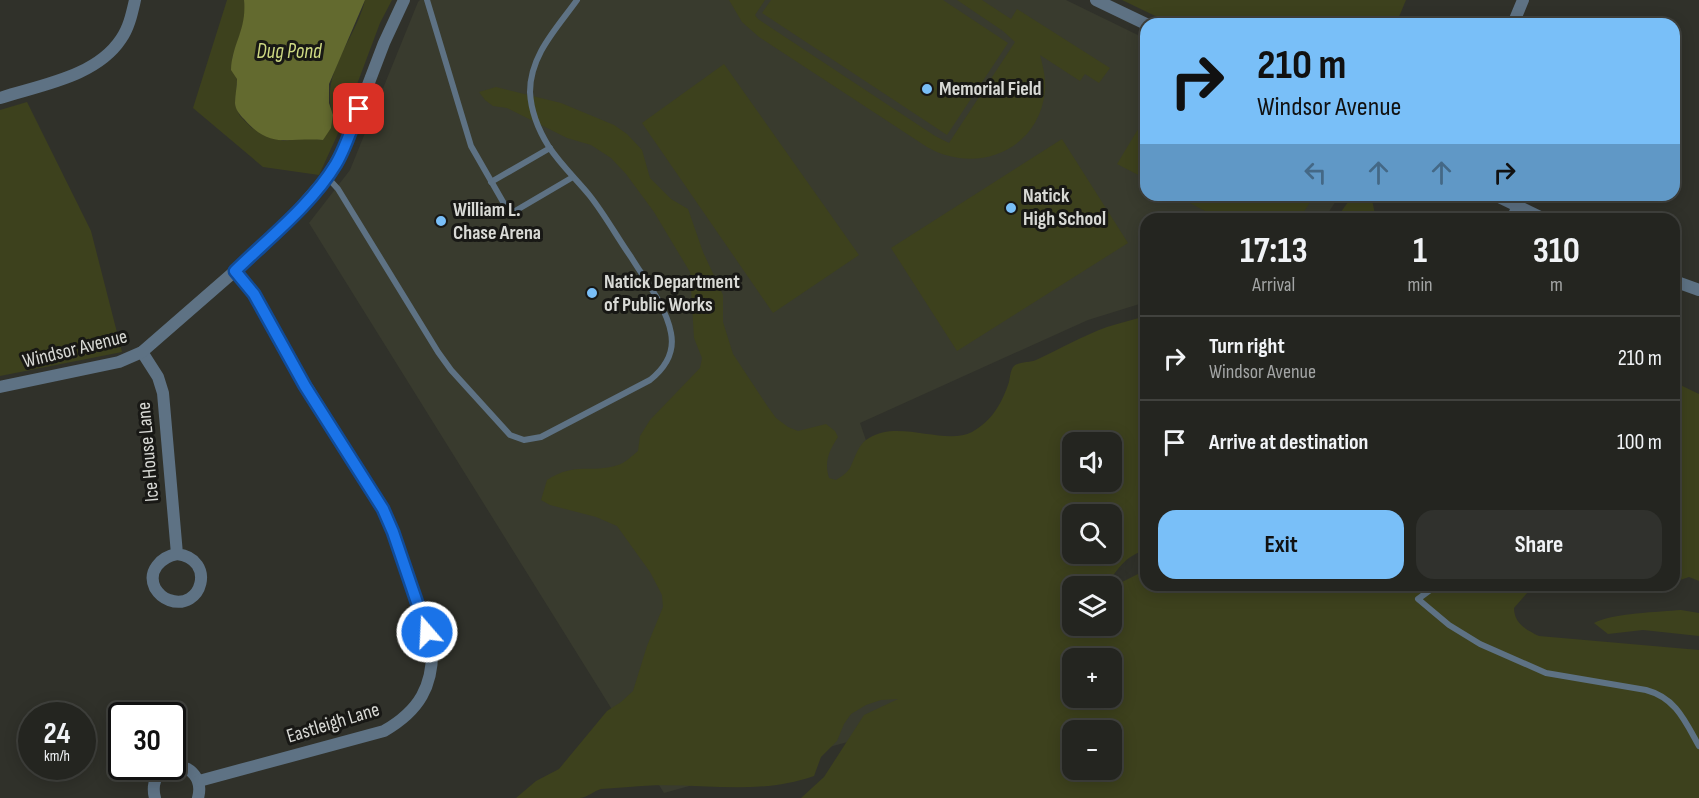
<!DOCTYPE html>
<meta charset="utf-8">
<style>
body{margin:0;font-family:"Sofia Sans Condensed",sans-serif;background:#30312d;color:#f1f3f6;height:100vh;display:flex;flex-direction:column;font-size:22px;white-space:nowrap}
*{box-sizing:border-box;margin:0}
p{font-size:20px;color:#a3a5a5}
.icon{flex:none;width:33px;height:33px;fill:none;stroke:currentColor;stroke-width:2;stroke-linecap:round;stroke-linejoin:round}
.map{position:relative;flex:1;overflow:hidden}
.side{position:absolute;left:1140px;top:213px;width:540px;height:378px;display:flex;flex-direction:column;background:#242520;border-radius:18px;box-shadow:0 3px 15px #0003,0 0 0 2px #41423e}
.side>*{flex:none}
.top-card{position:absolute;left:1140px;top:18px;width:540px;height:183px;border-radius:18px;box-shadow:0 3px 15px #0003,0 0 0 2px #41423e;background:#79bff8;color:#111;overflow:hidden}
.controls{position:absolute;left:1062px;top:432px;display:grid;gap:12px}
.controls a{display:grid;place-items:center;width:60px;height:60px;border-radius:12px;background:#242520;box-shadow:0 3px 15px #0003,0 0 0 2px #41423e;font-size:30px}
.speed{position:absolute;left:18px;top:702px;display:flex;gap:12px;font-size:30px;font-weight:700;text-align:center}
.speed>*{display:grid;place-content:center;width:78px;height:78px;border-radius:50%;background:#242520;box-shadow:0 3px 15px #0003,0 0 0 2px #41423e;line-height:1}
.speed small{font-size:15px;font-weight:400}
.speed .limit{border:3px solid #111;border-radius:9px;background:#fff;color:#111}
.pin{position:absolute;display:grid;place-items:center;width:51px;height:51px;color:#fff;margin:-26px;border-radius:12px;box-shadow:0 3px 9px #0006}
.me{position:absolute;width:66px;margin:-33px;rotate:341deg;stroke-linejoin:round;filter:drop-shadow(0 0 4px #0008)}
.turn{display:flex;align-items:center;gap:21px;height:126px;padding:0 18px;font-size:27px}
.turn .icon{width:78px;height:78px;stroke-width:2.5}
.turn b{display:block;font-size:42px;line-height:51px}
.lanes{display:flex;align-items:center;height:57px;padding:0 18px;background:#0003;justify-content:center;gap:30px;direction:ltr}
.lanes .off{opacity:.35}
.eta{display:flex;justify-content:space-evenly;align-items:center;height:102px;text-align:center}
.eta b{font-size:36px;font-weight:700;line-height:42px}
.action{display:flex;gap:12px;margin-top:auto;padding:12px 18px}
.action a{flex:1;height:69px;border-radius:18px;background:#79bff8;color:#111;font-size:24px;font-weight:700;line-height:69px;text-align:center}
.action a+a{background:#30312d;color:#f1f3f6}
ul{padding:0;list-style:none}
li{display:flex;align-items:center;gap:18px;height:84px;padding:0 18px;border-top:2px solid #41423e}
li div{flex:1}
li b{display:block;font-size:22px}
li em{font-style:normal}
.map>svg:first-child{display:block}
.built{fill:#393b2e}
.green{fill:#3d411d;fill-rule:evenodd}
.water{fill:#636a2f}
.lines{fill:none;stroke-linecap:round;stroke-linejoin:round}
.service{stroke:#5e7284;stroke-width:6}
.minor{stroke:#5e7284;stroke-width:12}
.tertiary{stroke:#5e7284;stroke-width:12}
.route-casing{stroke:#114b97;stroke-width:15}
.route{stroke:#1a73e8;stroke-width:10}
.poi-dot{fill:#79bff8;stroke:#181815;stroke-width:2}
.labels{text-anchor:middle;dominant-baseline:central;stroke-width:6;stroke-linejoin:round;paint-order:stroke}
.poi-label{font-size:20px;font-weight:bold;fill:#d8d9d5;stroke:#181815;text-anchor:start}
.street-label{font-size:20px;fill:#d8d9d5;stroke:#181815}
.water-label{font-size:21px;font-style:italic;fill:#cfda83;stroke:#181815}
</style>
<div class="map">
<svg width="1699" height="798" viewBox="0 0 1699 798">
<rect width="100%" height="100%" fill="#30312a"/>
<polygon class="built" points="420,0 1066,0 1146,39 1146,195 1340,195 1324,219 1146,219 1146,302 1088,320 860,423 959,711 664,793 309,223 350,170 418,2"/>
<g class="green">
<path d="M 227,0 L 244,0 L 246,16 L 232,58 L 237,79 L 235,105 L 240,116 L 252,128 L 283,141 L 308,138 L 323,140 L 333,115 C 319,74 356,39 365,0 L 392,0 L 380,23 L 341,127 L 319,175 L 263,167 L 193,108 Z"/>
<path d="M 729,0 L 765,0 L 755,15 L 758,19 L 935,136 L 949,143 L 1015,42 L 1003,31 L 957,0 L 982,0 L 1011,19 L 1017,9 L 1110,68 L 1099,83 L 1085,74 L 1080,81 L 1040,55 C 1043,67 1046,78 1045,91 C 1039,151 976,175 927,147 L 759,37 L 742,22 Z"/>
<polygon points="771,0 943,0 1008,43 947,135 762,13"/>
<polygon points="1122,0 1406,0 1396,24 1172,24"/>
<polygon points="724,64 859,255 773,313 642,123"/>
<path d="M 496,87 L 561,103 L 614,125 L 627,134 L 642,150 L 650,178 L 671,199 L 688,209 L 703,252 L 723,295 L 723,322 L 733,354 L 768,407 L 776,418 L 788,427 L 798,431 L 826,424 L 835,431 L 838,437 C 829,451 824,461 829,478 L 836,480 C 841,477 847,473 850,468 C 855,458 858,444 869,438 C 899,419 945,446 972,432 C 992,421 1002,403 1009,382 C 1010,378 1010,373 1012,369 C 1015,361 1030,363 1036,360 C 1060,349 1082,336 1107,327 C 1119,323 1133,320 1146,316 L 1146,550 C 1124,556 1118,570 1105,586 L 1072,586 L 1072,626 L 1112,626 L 1112,587 L 1144,571 L 1146,571 L 1146,585 L 1534,585 L 1514,608 C 1514,624 1527,630 1539,636 L 1699,650 L 1699,798 L 801,798 L 824,777 L 864,715 L 898,699 L 881,700 L 866,705 L 851,714 L 844,724 L 837,741 L 821,757 L 814,776 C 751,798 694,780 629,787 C 620,788 610,788 601,789 C 594,791 588,797 580,798 C 560,798 537,798 516,798 L 536,781 L 559,769 L 607,711 L 621,702 L 633,691 L 647,646 L 663,607 L 662,595 L 650,572 L 617,526 L 596,517 L 550,505 L 541,500 L 547,480 C 577,461 590,474 618,465 C 625,463 632,456 638,451 L 640,436 L 650,420 L 700,368 L 702,358 L 694,338 L 690,272 L 654,212 L 626,174 L 611,158 L 591,145 L 567,138 L 507,108 L 493,106 L 485,100 L 479,92 ZM 1072,442 L 1112,442 L 1112,482 L 1072,482 ZM 1072,514 L 1112,514 L 1112,554 L 1072,554 ZM 1072,658 L 1112,658 L 1112,698 L 1072,698 ZM 1072,730 L 1112,730 L 1112,770 L 1072,770 Z"/>
<polygon points="27,102 91,231 122,352 0,376 0,110"/>
<polygon points="1146,116 1146,179 1117,164"/>
<polygon points="1062,139 1128,243 957,351 891,248"/>
<polygon points="1175,195 1315,195 1299,219 1220,219"/>
<polygon points="1353,195 1371,195 1376,219 1336,219"/>
<polygon points="1674,382 1699,394 1699,581 1689,577 1674,582"/>
<path d="M 1681,610 L 1699,613 L 1699,636 L 1643,630 L 1608,634 L 1594,623 C 1612,613 1660,612 1681,610 Z"/>
</g>
<path class="water" d="M 244,0 L 365,0 L 329,84 L 329,103 L 333,115 L 331,128 L 323,140 C 288,137 271,150 244,119 C 240,115 235,109 235,103 C 235,95 237,87 237,79 L 231,70 C 232,43 247,30 244,0 Z"/>
<g class="lines">
<g class="service">
<polyline points="427,0 471,146 510,214 573,177"/>
<path d="M 327,177 L 338,189 L 438,352 L 451,370 L 510,435 L 524,440 L 541,437 L 650,380 C 665,368 675,353 671,333 C 666,306 645,280 631,257 C 617,237 605,215 590,196 C 577,180 561,165 549,147 C 539,131 531,112 530,92 C 530,55 557,28 577,0"/>
<polyline points="491,182 550,148"/>
<polyline points="1509,219 1515,205"/>
<path d="M 1437,585 L 1418,599 L 1449,625 L 1480,644 L 1546,673 L 1646,690 C 1676,698 1685,721 1699,746"/>
</g>
<g class="minor">
<polyline points="1513,24 1523,0"/>
<path d="M 0,98 C 40,85 96,77 121,39 C 129,28 132,13 135,0"/>
<path d="M 142,352 L 158,377 L 163,393 L 177,554 C 161,557 147,571 155,588 C 158,593 163,598 169,600 C 202,612 217,559 177,554"/>
<polyline points="0,387 119,362 142,352 235,271 294,215 327,177 344,148 384,43 404,0"/>
<path d="M 172,766 C 192,765 203,780 198,798"/>
<path d="M 199,781 L 384,731 C 419,711 434,686 432,645 L 393,532 L 383,509 L 290,360 L 254,294 L 235,271"/>
<path d="M 155,798 C 151,783 157,771 172,766"/>
</g>
<g class="tertiary">
<polyline points="1096,0 1146,24"/>
<polyline points="1495,195 1544,219"/>
<polyline points="1674,281 1699,290"/>
</g>
</g>
<g class="lines">
<defs>
<path id="route" d="M 359,109 C 352,127 346,147 336,164 C 311,205 270,237 235,271 L 254,294 L 305,386 L 383,509 L 393,532 L 427,632"/>
</defs>
<use href="#route" class="route-casing"/>
<use href="#route" class="route"/>
</g>
<g class="poi-dot">
<circle cx="927" cy="89" r="6"/>
<circle cx="1011" cy="208" r="6"/>
<circle cx="441" cy="221" r="6"/>
<circle cx="592" cy="293" r="6"/>
</g>
<g class="labels">
<g class="poi-label">
<text x="939" y="89">Memorial Field</text>
<text x="1023" y="196">Natick<tspan x="1023" dy="23">High School</tspan></text>
<text x="453" y="210">William L.<tspan x="453" dy="23">Chase Arena</tspan></text>
<text x="604" y="282">Natick Department<tspan x="604" dy="23">of Public Works</tspan></text>
</g>
<g class="street-label">
<text transform="translate(75 349) rotate(-14)">Windsor Avenue</text>
<text transform="translate(148 452) rotate(-95)">Ice House Lane</text>
<text transform="translate(333 723) rotate(-17)">Eastleigh Lane</text>
</g>
<g class="water-label">
<text x="289" y="51">Dug Pond</text>
</g>
</g>
</svg>
<div class="controls">
<a><svg class="icon" aria-label="sound" viewBox="0 0 24 24"><path d="M4 9h4l5-4v14l-5-4H4zM17 9q2 3 0 6"/></svg></a>
<a><svg class="icon" aria-label="search" viewBox="0 0 24 24"><circle cx="10" cy="10" r="6"/><path d="M15 15l6 6"/></svg></a>
<a><svg class="icon" aria-label="layers" viewBox="0 0 24 24"><path d="M12 4l9 5-9 5-9-5zM3 14l9 5 9-5"/></svg></a>
<a>+</a>
<a>−</a>
</div>
<div class="speed"><div>24<small>km/h</small></div><div class="limit">30</div></div>
<div class="pin" style="left:359px;top:109px;background:#d93025"><svg class="icon" aria-label="arrive" viewBox="0 0 24 24"><path d="M6 21V4h12l-3 4 3 4H6"/></svg></div>
<svg class="me" style="left:427px;top:632px" viewBox="-20 -20 40 40"><circle r="17" fill="#1a73e8" stroke="#fff" stroke-width="3"/><path d="M0-11L8 9 0 5-8 9z" fill="#fff"/></svg>
<div class="top-card">
<div class="turn"><svg class="icon" aria-label="right" viewBox="0 0 24 24"><path d="M7 20v-9h11M14 6l5 5-5 5"/></svg><div><b>210 m</b>Windsor Avenue</div></div>
<div class="lanes"><svg class="icon off" aria-label="left" viewBox="0 0 24 24"><path d="M17 20v-9H6M10 6l-5 5 5 5"/></svg><svg class="icon off" aria-label="ahead" viewBox="0 0 24 24"><path d="M12 20V5M6 11l6-6 6 6"/></svg><svg class="icon off" aria-label="ahead" viewBox="0 0 24 24"><path d="M12 20V5M6 11l6-6 6 6"/></svg><svg class="icon" aria-label="right" viewBox="0 0 24 24"><path d="M7 20v-9h11M14 6l5 5-5 5"/></svg></div>
</div>
<section class="side">
<div class="eta">
<div><b>17:13</b><p>Arrival</p></div>
<div><b>1</b><p>min</p></div>
<div><b>310</b><p>m</p></div>
</div>
<ul>
<li><svg class="icon" aria-label="right" viewBox="0 0 24 24"><path d="M7 20v-9h11M14 6l5 5-5 5"/></svg><div><b>Turn right</b><p>Windsor Avenue</p></div><em>210 m</em></li>
<li><svg class="icon" aria-label="arrive" viewBox="0 0 24 24"><path d="M6 21V4h12l-3 4 3 4H6"/></svg><div><b>Arrive at destination</b></div><em>100 m</em></li>
</ul>
<div class="action"><a>Exit</a><a>Share</a></div>
</section>
</div>
